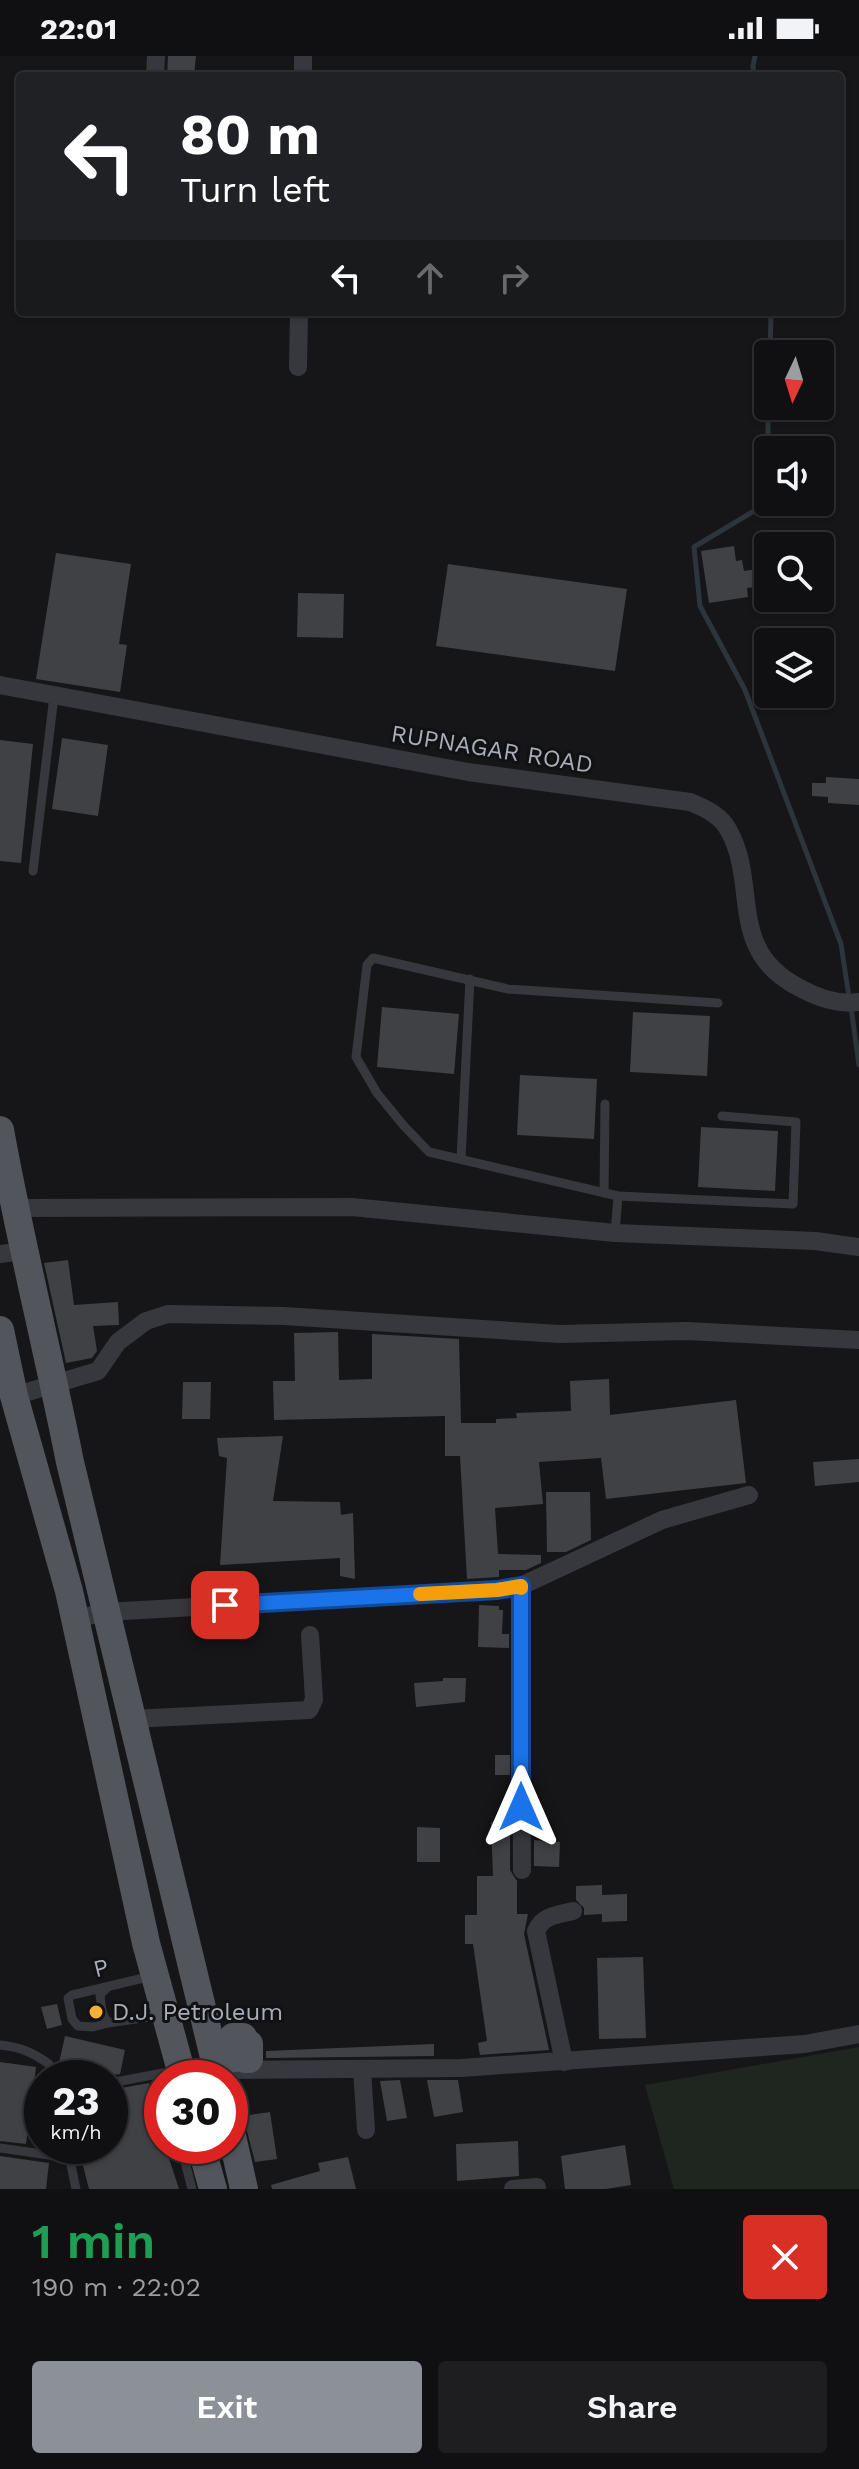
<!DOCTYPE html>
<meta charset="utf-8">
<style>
body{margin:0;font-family:"Work Sans",sans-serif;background:#1e1e20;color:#f1f3f6;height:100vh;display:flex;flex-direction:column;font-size:30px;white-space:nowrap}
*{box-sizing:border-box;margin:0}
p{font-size:26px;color:#9c9d9f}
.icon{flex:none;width:44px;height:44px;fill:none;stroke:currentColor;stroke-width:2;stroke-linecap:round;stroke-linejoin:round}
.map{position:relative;height:2133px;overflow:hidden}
.drawer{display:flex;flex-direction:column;background:#101012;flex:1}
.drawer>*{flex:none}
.guide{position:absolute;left:16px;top:16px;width:828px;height:244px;border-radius:8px;box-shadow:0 2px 6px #0004,0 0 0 2px #303032;background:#202124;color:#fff;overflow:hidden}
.needle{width:52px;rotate:184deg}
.tools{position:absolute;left:754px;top:284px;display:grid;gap:16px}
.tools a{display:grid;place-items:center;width:80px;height:80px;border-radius:8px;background:#101012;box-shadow:0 2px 6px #0004,0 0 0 2px #303032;font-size:40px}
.speed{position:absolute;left:24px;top:2004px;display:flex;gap:16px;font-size:40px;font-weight:700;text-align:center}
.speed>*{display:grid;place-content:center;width:104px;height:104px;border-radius:50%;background:#101012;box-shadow:0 2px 6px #0004,0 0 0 2px #303032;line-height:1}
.speed small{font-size:20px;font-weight:400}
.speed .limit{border:12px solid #d22;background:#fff;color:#111}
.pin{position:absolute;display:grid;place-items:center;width:68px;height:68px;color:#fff;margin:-34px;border-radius:16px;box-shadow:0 4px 12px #0006}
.me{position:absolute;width:88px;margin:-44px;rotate:0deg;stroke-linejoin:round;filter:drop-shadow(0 0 6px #0008)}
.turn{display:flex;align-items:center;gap:28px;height:168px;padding:0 32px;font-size:36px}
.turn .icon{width:104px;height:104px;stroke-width:2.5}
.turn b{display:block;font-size:56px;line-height:68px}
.lanes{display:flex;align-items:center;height:76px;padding:0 32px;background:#0003;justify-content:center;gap:40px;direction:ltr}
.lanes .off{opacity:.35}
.round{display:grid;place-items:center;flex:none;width:84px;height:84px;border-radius:8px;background:#1e1e20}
.headline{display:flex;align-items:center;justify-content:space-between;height:136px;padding:0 32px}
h1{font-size:48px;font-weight:600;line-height:60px;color:#1e9e55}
.button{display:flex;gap:16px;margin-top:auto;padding:16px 32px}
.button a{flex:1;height:92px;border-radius:8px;background:#8c9099;color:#fff;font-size:32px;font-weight:600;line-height:92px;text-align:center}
.button a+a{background:#1e1e20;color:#f1f3f6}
.status{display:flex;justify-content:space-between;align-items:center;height:56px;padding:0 40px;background:#101012;direction:ltr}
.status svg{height:22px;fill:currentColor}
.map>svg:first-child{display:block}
.green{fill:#1e261f}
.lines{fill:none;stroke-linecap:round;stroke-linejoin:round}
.stream{stroke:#2c353c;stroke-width:5}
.building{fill:#404145}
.service{stroke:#37383d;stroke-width:9}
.minor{stroke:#37383d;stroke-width:18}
.primary{stroke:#53555c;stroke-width:28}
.route-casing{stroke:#114b97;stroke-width:20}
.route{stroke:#1a73e8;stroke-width:14}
.slow{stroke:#f59e0b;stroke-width:14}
.poi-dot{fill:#f2b134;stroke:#111113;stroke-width:3}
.labels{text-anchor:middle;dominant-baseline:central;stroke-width:6;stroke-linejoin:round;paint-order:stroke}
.street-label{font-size:24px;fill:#a8adb8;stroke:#111113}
.poi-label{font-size:24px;fill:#a8adb8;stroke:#111113;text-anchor:start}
</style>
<div class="status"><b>22:01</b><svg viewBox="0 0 49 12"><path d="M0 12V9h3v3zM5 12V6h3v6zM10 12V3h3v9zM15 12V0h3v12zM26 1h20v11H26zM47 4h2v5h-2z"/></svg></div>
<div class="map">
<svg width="859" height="2133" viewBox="0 0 859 2133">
<rect width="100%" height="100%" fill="#161618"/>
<polygon class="green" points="859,1991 859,2133 674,2133 645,2029"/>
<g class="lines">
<g class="stream">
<polyline points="754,20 753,10 755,0"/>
<polyline points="770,298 771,256"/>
<polyline points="768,398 768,350"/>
<polyline points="769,446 694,491 700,550 745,634 841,888 849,941"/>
<polyline points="851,951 859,1009"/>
</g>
</g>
<g class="building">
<polygon points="168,0 196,0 194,20 167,20"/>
<polygon points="734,490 736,505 742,504 744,515 757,513 759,530 747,532 748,541 709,547 701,495"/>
<polygon points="56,497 131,508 119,588 127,589 120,636 36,623"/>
<polygon points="448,508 627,533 615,615 436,590"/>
<polygon points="298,537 344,538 343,582 297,581"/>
<polygon points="62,682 108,689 98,760 52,753"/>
<polygon points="0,684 33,688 21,807 0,805"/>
<polygon points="826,721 859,723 859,749 828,747 828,741 812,740 812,727 826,727"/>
<polygon points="382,951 459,958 454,1018 377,1011"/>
<polygon points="633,956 710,960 707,1020 630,1016"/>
<polygon points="520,1019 597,1023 594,1083 517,1079"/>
<polygon points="701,1071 778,1075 775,1135 698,1131"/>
<polygon points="68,1204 74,1249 118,1246 119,1269 93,1270 97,1295 92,1302 66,1307 44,1207"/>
<polygon points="338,1276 339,1324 372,1323 372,1278 459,1283 461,1367 496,1367 496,1363 517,1362 516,1357 571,1355 570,1325 609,1323 610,1359 736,1344 746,1427 606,1443 601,1402 539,1406 543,1448 495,1452 498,1498 541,1499 541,1507 526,1514 499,1514 499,1521 467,1523 460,1400 445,1400 445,1360 274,1364 273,1325 295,1325 294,1277"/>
<polygon points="183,1326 211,1326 210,1363 182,1363"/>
<polygon points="283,1380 273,1445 340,1446 341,1459 353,1457 355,1523 340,1520 340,1502 220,1509 227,1402 219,1400 217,1382"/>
<polygon points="859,1403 859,1426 815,1430 813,1406"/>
<polygon points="546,1436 590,1436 591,1484 566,1496 547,1496"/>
<polygon points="479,1549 499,1550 499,1554 503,1554 502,1578 509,1578 509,1592 478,1591"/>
<polygon points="443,1622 466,1622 465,1646 416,1651 414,1627 443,1625"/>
<rect x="495" y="1699" width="15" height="20"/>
<polygon points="510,1765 510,1814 517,1825 517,1858 528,1858 524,1878 549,1994 480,1999 478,1987 487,1985 473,1888 465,1888 465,1859 477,1859 477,1820 493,1820 491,1766"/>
<polygon points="417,1771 440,1772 440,1806 417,1806"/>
<polygon points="534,1784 560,1786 559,1811 534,1810"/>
<polygon points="602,1829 602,1839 627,1838 627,1865 602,1866 602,1858 584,1859 584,1852 576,1844 576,1830"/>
<polygon points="643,1901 646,1982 599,1983 597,1902"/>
<polygon points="57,1948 62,1969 47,1973 41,1951"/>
<polygon points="65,1980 125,1994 120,2018 112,2019 59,2007"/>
<polygon points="434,1988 434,2000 266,2002 266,1995"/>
<polygon points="0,2006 36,2011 26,2088 0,2085"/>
<polygon points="400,2024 407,2062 387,2065 380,2025"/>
<polygon points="427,2024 458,2024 463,2056 434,2061"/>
<polygon points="149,2027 162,2079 162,2090 165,2090 179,2133 89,2133 78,2090 110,2090 110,2034"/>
<polygon points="270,2056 277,2103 255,2106 243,2060"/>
<polygon points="518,2085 519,2120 457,2125 456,2088"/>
<polygon points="625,2089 631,2129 606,2133 565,2133 561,2100"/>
<polygon points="0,2100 49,2107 46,2133 0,2133"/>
<polygon points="348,2101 356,2133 272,2133 271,2129 320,2115 318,2107"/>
</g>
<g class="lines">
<g class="service">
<polyline points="33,815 54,640"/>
<polyline points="718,947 508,933 373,902 367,909 356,1001 377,1037 404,1070 429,1096 618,1140 793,1148 796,1066 722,1060"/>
<polyline points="461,1103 470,923"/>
<polyline points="604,1137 605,1048"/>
<polyline points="615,1177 618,1140"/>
<path d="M 106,1933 L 100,1938 C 101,1949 101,1958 108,1967 L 163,1959"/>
<polyline points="108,1967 93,1971 78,1970 72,1963 68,1942 72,1939 152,1920"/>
<path d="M 0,1989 C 20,1991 32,1996 49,2008 L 52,2022"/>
<polyline points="110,2027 163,2017 164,2022"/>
<polyline points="67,2090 76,2133"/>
<polyline points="181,2090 192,2133"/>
<polyline points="0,2092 70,2102"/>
</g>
<g class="minor">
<polyline points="155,20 156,0"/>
<polyline points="303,20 303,0"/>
<polyline points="298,311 299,256"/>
<path d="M 0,629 L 468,716 L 690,746 C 706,753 721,759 729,775 C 759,829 726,895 800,932 C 818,942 838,949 859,946"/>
<polyline points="14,1152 352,1151 615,1177 815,1185 859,1191"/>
<polyline points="0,1198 22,1195"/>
<polyline points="14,1340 98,1315 118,1286 146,1265 168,1258 284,1260 559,1278 687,1275 859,1284"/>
<polyline points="521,1530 522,1814"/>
<polyline points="75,1563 106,1556 497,1534 521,1530 662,1464 749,1439"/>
<polyline points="132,1663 309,1654 314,1644 310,1579"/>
<path d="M 564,2006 L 536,1875 C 543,1859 557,1859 573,1855"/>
<polyline points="362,2014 366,2074"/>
<polyline points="182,2018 217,2014 461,2012 805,1988 859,1978"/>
<polyline points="513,2133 537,2131"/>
</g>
<g class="primary">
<path d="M 0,1074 C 20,1185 48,1295 70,1406 L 219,2022"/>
<polyline points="0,1274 14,1340 69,1535 146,1887 183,2022"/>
<polygon points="233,1981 243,1981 242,1988 249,1988 249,2003 245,2003 245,2000 229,2003 229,1987 233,1987"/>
<polyline points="230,2071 244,2133"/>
<polyline points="201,2090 213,2133"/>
</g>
</g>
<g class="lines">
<defs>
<polyline id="route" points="225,1549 497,1534 521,1530 521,1751"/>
</defs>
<use href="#route" class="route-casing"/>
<use href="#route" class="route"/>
<polyline class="slow" points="420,1538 497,1534 521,1530 521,1532"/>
</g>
<circle class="poi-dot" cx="96" cy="1956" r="8"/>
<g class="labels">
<g class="street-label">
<text transform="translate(492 693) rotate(9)">RUPNAGAR ROAD</text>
<text transform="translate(101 1912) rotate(-14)">P</text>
</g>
<g class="poi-label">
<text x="112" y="1956">D.J. Petroleum</text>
</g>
</g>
</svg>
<div class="tools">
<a><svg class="needle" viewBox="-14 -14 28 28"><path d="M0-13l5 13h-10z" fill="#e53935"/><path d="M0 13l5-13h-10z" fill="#9c9d9f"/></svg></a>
<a><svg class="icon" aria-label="sound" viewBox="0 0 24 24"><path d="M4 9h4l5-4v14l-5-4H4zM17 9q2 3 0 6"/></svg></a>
<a><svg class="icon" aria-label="search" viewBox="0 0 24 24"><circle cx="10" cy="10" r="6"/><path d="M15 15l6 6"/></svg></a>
<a><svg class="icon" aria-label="layers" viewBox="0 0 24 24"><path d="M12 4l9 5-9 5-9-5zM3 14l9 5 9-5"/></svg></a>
</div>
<div class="speed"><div>23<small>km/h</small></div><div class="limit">30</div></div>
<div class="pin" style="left:225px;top:1549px;background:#d93025"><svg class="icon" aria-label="arrive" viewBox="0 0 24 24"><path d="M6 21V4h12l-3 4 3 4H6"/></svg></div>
<svg class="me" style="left:521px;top:1751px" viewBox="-20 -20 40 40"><path d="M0-17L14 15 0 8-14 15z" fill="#1a73e8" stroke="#fff" stroke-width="4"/></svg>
<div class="guide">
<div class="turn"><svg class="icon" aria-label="left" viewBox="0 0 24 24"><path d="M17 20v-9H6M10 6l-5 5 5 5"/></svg><div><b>80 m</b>Turn left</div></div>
<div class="lanes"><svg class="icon" aria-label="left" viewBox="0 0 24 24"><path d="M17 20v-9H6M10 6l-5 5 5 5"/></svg><svg class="icon off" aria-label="ahead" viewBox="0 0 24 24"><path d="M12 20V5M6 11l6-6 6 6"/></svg><svg class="icon off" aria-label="right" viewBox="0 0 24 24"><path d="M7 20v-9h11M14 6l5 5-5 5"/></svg></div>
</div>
</div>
<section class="drawer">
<div class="headline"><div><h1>1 min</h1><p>190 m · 22:02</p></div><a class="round" style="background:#d93025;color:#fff"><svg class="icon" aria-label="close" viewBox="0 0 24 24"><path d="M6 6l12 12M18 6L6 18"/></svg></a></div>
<div class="button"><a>Exit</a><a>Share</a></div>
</section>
